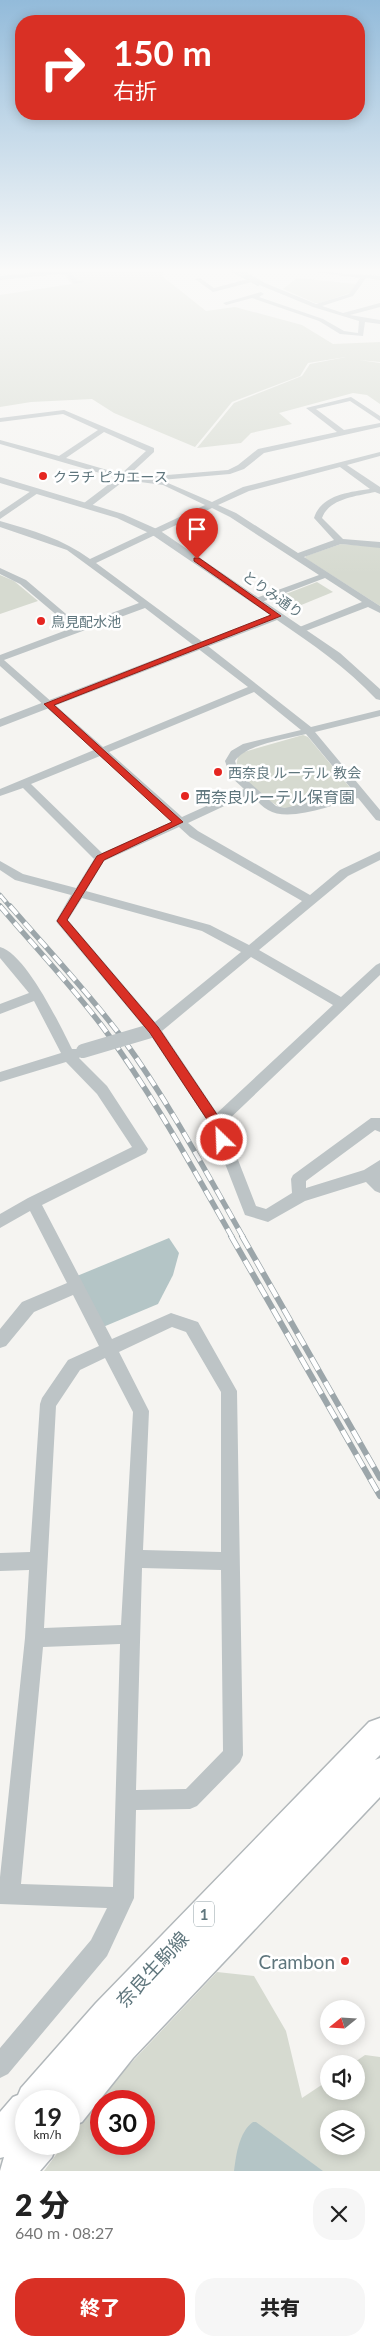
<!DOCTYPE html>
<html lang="ja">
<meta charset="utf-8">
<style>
body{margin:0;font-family:Lato,"Noto Sans JP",sans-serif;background:#f6f6f6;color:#222;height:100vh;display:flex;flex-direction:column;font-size:19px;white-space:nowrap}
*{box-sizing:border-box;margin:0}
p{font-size:16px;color:#767676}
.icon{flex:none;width:28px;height:28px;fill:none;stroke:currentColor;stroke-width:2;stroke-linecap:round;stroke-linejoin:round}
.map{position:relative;height:2171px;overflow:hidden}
.panel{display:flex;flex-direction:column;background:#fff;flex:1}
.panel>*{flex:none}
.guide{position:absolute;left:15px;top:15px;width:350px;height:105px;border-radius:20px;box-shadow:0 2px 12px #0003;background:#d93025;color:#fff;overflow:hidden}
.needle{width:32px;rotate:252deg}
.controls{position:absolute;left:320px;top:2000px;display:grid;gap:10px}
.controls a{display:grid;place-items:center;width:45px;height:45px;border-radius:50%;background:#fff;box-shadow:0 2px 12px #0003;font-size:25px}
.speed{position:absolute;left:15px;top:2090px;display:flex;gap:10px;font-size:25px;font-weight:700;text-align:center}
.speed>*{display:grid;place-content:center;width:65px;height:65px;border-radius:50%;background:#fff;box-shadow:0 2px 12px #0003;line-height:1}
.speed small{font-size:12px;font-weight:400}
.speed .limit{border:8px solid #d22;background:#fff;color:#111}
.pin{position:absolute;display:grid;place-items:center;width:42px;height:42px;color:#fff;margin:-51px -21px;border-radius:50% 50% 50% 0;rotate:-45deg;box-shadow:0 0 5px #0007}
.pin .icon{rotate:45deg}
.me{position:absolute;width:55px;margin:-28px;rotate:336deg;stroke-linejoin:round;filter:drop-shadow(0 0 4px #0008)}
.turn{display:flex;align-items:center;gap:18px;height:105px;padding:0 15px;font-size:22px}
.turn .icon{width:65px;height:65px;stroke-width:2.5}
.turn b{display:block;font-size:35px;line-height:42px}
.round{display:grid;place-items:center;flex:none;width:52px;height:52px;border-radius:20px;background:#f6f6f6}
.summary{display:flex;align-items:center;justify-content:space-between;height:85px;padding:0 15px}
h1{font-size:30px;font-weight:800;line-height:38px}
.cta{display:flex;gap:10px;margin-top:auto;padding:10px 15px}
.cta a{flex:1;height:58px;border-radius:20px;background:#d93025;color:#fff;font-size:20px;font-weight:800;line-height:58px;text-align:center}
.cta a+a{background:#f6f6f6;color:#222}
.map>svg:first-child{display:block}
.green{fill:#d6dad0;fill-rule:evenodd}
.water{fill:#b4c5c6}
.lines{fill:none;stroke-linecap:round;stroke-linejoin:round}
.stream{stroke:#b4c5c6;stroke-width:2}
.primary-casing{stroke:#b1b7ba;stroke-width:3}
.minor{fill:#bdc4c6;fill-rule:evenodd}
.tertiary{fill:#bdc4c6;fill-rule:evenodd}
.primary{fill:#fff;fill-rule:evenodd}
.rail-far2-casing{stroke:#9ca6aa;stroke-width:4.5}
.rail-far1-casing{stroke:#9ca6aa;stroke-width:5.5}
.rail-casing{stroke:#9ca6aa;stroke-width:6}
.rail-far2{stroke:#fff;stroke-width:3;stroke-dasharray:9;stroke-linecap:butt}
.rail-far1{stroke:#fff;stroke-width:4;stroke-dasharray:11;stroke-linecap:butt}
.rail{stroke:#fff;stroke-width:4.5;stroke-dasharray:14;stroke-linecap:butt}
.minor-bridge{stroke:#bdc4c6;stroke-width:14}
.route{fill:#d93025;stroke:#8d1f18}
.poi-dot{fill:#e52621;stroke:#fff;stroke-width:2}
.labels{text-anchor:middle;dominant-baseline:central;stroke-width:5;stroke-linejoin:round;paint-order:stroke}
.far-poi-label{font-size:14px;fill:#5f767d;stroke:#fff;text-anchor:start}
.far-street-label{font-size:14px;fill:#5f767d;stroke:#fff}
.shield{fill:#fff;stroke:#8f9fa4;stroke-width:1}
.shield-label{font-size:15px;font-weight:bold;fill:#5f767d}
.poi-label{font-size:16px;fill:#5f767d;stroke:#fff;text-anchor:start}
.near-poi-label{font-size:19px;fill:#5f767d;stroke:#fff;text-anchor:end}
.near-street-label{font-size:19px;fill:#5f767d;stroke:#fff}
</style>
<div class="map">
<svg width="380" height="2171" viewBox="0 0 380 2171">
<rect width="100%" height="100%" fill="#f5f4f1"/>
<g class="green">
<polygon points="67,271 161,271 164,274 162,276 206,311 235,307 291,322 302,325 333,344 380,342 380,362 359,360 380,363 380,404 367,395 353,393 279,413 292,424 251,433 241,443 197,448 234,403 302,376 310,364 346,357 308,363 300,376 232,402 195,447 114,413 92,399 31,402 0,407 0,295 72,284 64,275"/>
<polygon points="297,278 356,284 350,293 320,303 315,303 283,289"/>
<polygon points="341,544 380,547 380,606 305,558 306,556"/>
<polygon points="0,575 14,581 38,601 0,614"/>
<polygon points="317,582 333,592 289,610 273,599"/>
<path d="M 303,735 L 308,737 L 352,790 L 351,793 C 334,798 293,814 278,806 C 264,799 251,784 239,773 L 236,767 L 238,756 L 244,752 Z"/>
<path d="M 217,1972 L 254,1976 L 286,2031 L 302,2098 L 329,2080 L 329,2091 L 356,2091 L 356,2064 L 352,2064 L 365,2055 L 380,2057 L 380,2171 L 44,2171 L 64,2144 L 69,2144 L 69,2137 L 96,2100 ZM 101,2101 L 144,2101 L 144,2144 L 101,2144 ZM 329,2119 L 356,2119 L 356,2146 L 329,2146 Z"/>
</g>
<g class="water">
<polygon points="169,1238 179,1253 173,1275 158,1304 103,1327 77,1276"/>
<path d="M 253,2122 L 256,2122 L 323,2171 L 234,2171 C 236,2155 239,2132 253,2122 Z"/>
</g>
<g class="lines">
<polyline class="stream" points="232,271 258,285"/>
<defs>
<polygon id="primary" points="380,1718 380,1755 375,1760 380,1758 380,1797 133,2058 82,2122 69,2127 69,2101 26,2101 26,2144 57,2144 52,2157 40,2171 0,2171 4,2157 0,2158 0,2112 13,2097 18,2095 21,2088 96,2003 369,1722"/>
</defs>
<use href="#primary" class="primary-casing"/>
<g class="minor">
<polygon points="48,271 72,273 78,281 85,282 74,284 68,275 60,274 0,280 0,276"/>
<polygon points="236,271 244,271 265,283 316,304 349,294 360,278 308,271 380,276 380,280 366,278 353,296 322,306 343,313 380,303 380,307 350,315 380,320 380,324 365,322 363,336 340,334 319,321 252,298 226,305 223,303 261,292 264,294 259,297 323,319 344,331 358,333 359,321 313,307 252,282 213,292 195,279 200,278 214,288 248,279"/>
<path d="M 351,397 L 380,416 L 380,421 L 350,401 L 316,409 L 344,430 L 380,423 L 380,427 L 264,453 L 244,469 L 230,474 L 161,480 L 212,502 L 243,487 L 380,452 L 380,456 L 347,465 L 380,487 L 380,494 L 375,492 C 358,496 329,498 322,518 L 343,539 L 380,542 L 380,548 L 341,544 L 304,557 L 380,606 L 380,613 L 368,607 L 303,632 L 297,632 L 297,628 L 362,602 L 325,578 L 259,603 L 253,603 L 253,599 L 319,575 L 230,517 L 212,508 L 96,563 L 204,643 L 311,727 L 380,710 L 380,716 L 315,732 L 380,810 L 380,821 L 376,820 L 358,798 C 335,804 289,823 268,810 C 261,806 256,799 250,794 L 188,823 L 198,831 L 310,895 L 340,870 L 380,851 L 380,860 L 348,876 L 259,950 L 341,997 L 376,965 L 380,963 L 380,975 L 224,1124 L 256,1206 L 266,1209 L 292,1193 L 291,1179 L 293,1175 L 371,1118 L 380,1118 L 380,1132 L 375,1130 L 306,1181 L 306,1188 L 364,1170 L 380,1160 L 380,1193 L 375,1191 L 366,1182 L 305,1201 L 268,1222 L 245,1215 L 210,1125 L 149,1033 L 58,924 L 56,921 L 71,895 L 15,880 L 0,870 L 0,861 L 23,874 L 76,888 L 94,859 L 23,788 L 0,796 L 0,789 L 94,750 L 0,666 L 0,655 L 72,628 L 20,584 L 0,574 L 0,568 L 26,580 L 79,625 L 139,603 L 67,550 L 0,527 L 0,521 C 32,530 63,539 90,559 L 205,505 L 163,485 L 125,480 L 90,507 L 84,507 L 84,503 L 117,478 L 0,444 L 0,440 L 59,456 L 98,430 L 63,414 L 0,422 L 0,418 L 64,410 L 154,448 L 154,452 L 129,475 L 151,479 L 155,476 L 228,470 L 238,465 L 258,449 L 337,432 L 306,408 ZM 104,432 L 146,451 L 121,474 L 66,458 ZM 340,467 L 370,489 C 349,492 321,495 314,518 L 334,540 L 298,553 L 236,513 L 218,505 L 249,491 ZM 145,608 L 248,687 L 103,747 L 4,660 ZM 254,692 L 301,730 L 243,744 L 231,751 L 225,761 L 230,776 L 244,789 L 182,817 L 109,752 ZM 306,734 L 354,792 L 285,808 L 276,806 L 239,773 L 235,761 C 246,744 287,739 306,734 ZM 100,756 L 173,821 L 102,853 L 31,784 ZM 179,827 L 190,837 L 302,901 L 249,945 L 210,925 L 86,891 L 104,861 ZM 82,898 L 202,931 L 241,952 L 155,1022 L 68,920 ZM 251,957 L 333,1005 L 217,1113 L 162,1031 Z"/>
<polygon points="34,489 41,491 0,519 0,512"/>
<path d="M 0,947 C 26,954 60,1025 72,1049 L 82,1049 L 84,1053 L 79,1058 L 107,1086 L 148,1149 L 146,1153 L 42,1205 L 112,1339 L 171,1313 L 198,1322 L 237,1391 L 243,1755 L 240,1762 L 197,1806 L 190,1809 L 136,1810 L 134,1898 L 107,1956 L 8,2074 L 0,2078 L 0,2048 L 91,1940 L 107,1908 L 0,1904 L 0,1877 L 25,1638 L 29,1570 L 0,1571 L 0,1553 L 30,1552 L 40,1404 L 42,1398 L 68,1360 L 99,1346 L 73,1295 L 34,1312 L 6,1346 L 0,1348 L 0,1329 L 22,1302 L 67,1283 L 30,1211 L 0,1228 L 0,1214 L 28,1198 L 132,1147 L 97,1094 L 66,1062 L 0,1082 L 0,1072 L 61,1053 L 34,1001 L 0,1014 L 0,1004 L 29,993 L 0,958 ZM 172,1327 L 186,1332 L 221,1392 L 221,1552 L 143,1550 L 149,1411 L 119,1352 ZM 105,1358 L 133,1412 L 121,1625 L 44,1628 L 56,1406 L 80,1370 ZM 142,1568 L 221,1570 L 223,1751 L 186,1789 L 136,1790 ZM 120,1644 L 113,1887 L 21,1884 L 43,1647 Z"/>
</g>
<path class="tertiary" d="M 0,477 L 123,514 L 159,530 L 340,653 L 380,689 L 380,700 L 376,699 C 346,667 312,644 277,620 L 0,727 L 0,719 L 270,615 L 151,534 L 117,518 L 0,483 Z"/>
<use href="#primary" class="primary"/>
<defs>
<g id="rail-far2">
<polyline points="0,895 11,908"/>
<polyline points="0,906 1,908"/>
</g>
<g id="rail-far1">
<path d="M 0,906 C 34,946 70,984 102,1026 C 151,1092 191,1165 232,1237"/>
<path d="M 10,906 C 48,950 88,992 123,1039 C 168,1101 205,1170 243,1237"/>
</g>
<g id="rail">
<polyline points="231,1236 380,1496"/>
<polyline points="242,1236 380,1478"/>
</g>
</defs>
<use href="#rail-far2" class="rail-far2-casing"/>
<use href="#rail-far1" class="rail-far1-casing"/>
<use href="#rail" class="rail-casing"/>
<use href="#rail-far2" class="rail-far2"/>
<use href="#rail-far1" class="rail-far1"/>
<use href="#rail" class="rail"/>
<polyline class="minor-bridge" points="83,1051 154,1030"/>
</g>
<linearGradient id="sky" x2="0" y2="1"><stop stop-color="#93bbda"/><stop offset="0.47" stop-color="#fafaf9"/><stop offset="1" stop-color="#fafaf9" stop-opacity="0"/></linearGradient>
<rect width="380" height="575" fill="url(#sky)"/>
<polygon class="route" points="194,558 199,558 281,616 54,705 183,822 104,860 67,920 158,1027 220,1119 228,1140 222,1145 218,1144 210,1124 150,1033 57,921 97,856 172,822 44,704 271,615 194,561"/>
<g class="poi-dot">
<circle cx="43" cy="476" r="5"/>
<circle cx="41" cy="621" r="5"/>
<circle cx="218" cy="772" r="5"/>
<circle cx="185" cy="796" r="5"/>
<circle cx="345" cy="1961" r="5"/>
</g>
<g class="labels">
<g class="far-poi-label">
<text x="53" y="476">クラチ ピカエース</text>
<text x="51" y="621">鳥見配水池</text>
<text x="228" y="772">西奈良 ルーテル 教会</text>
</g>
<g class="far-street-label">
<text transform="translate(273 594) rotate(35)">とりみ通り</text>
</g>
<rect class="shield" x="194" y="1901.5" width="20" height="25" rx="4"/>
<g class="shield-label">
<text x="204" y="1914">1</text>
</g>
<g class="poi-label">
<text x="195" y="796">西奈良ルーテル保育園</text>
</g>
<g class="near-poi-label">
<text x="335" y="1961">Crambon</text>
</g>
<g class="near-street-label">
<text transform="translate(152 1969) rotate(-47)">奈良生駒線</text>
</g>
</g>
</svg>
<div class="controls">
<a><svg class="needle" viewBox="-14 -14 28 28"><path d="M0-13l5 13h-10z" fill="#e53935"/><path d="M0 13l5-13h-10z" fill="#767676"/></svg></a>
<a><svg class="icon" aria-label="sound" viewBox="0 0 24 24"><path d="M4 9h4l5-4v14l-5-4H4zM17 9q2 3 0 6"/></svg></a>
<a><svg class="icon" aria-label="layers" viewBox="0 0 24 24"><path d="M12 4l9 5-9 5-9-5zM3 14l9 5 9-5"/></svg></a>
</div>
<div class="speed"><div>19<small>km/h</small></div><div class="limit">30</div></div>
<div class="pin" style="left:197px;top:559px;background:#d93025"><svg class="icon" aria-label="arrive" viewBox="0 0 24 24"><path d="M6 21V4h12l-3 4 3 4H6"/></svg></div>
<svg class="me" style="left:222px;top:1140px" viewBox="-20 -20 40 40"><circle r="17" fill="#d93025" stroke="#fff" stroke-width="3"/><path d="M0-11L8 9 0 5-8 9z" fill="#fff"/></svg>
<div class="guide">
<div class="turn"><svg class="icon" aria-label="right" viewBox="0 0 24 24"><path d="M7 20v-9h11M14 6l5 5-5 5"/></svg><div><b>150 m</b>右折</div></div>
</div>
</div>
<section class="panel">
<div class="summary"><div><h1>2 分</h1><p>640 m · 08:27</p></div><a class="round"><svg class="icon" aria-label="close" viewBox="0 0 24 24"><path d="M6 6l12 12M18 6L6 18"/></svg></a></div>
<div class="cta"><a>終了</a><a>共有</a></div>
</section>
